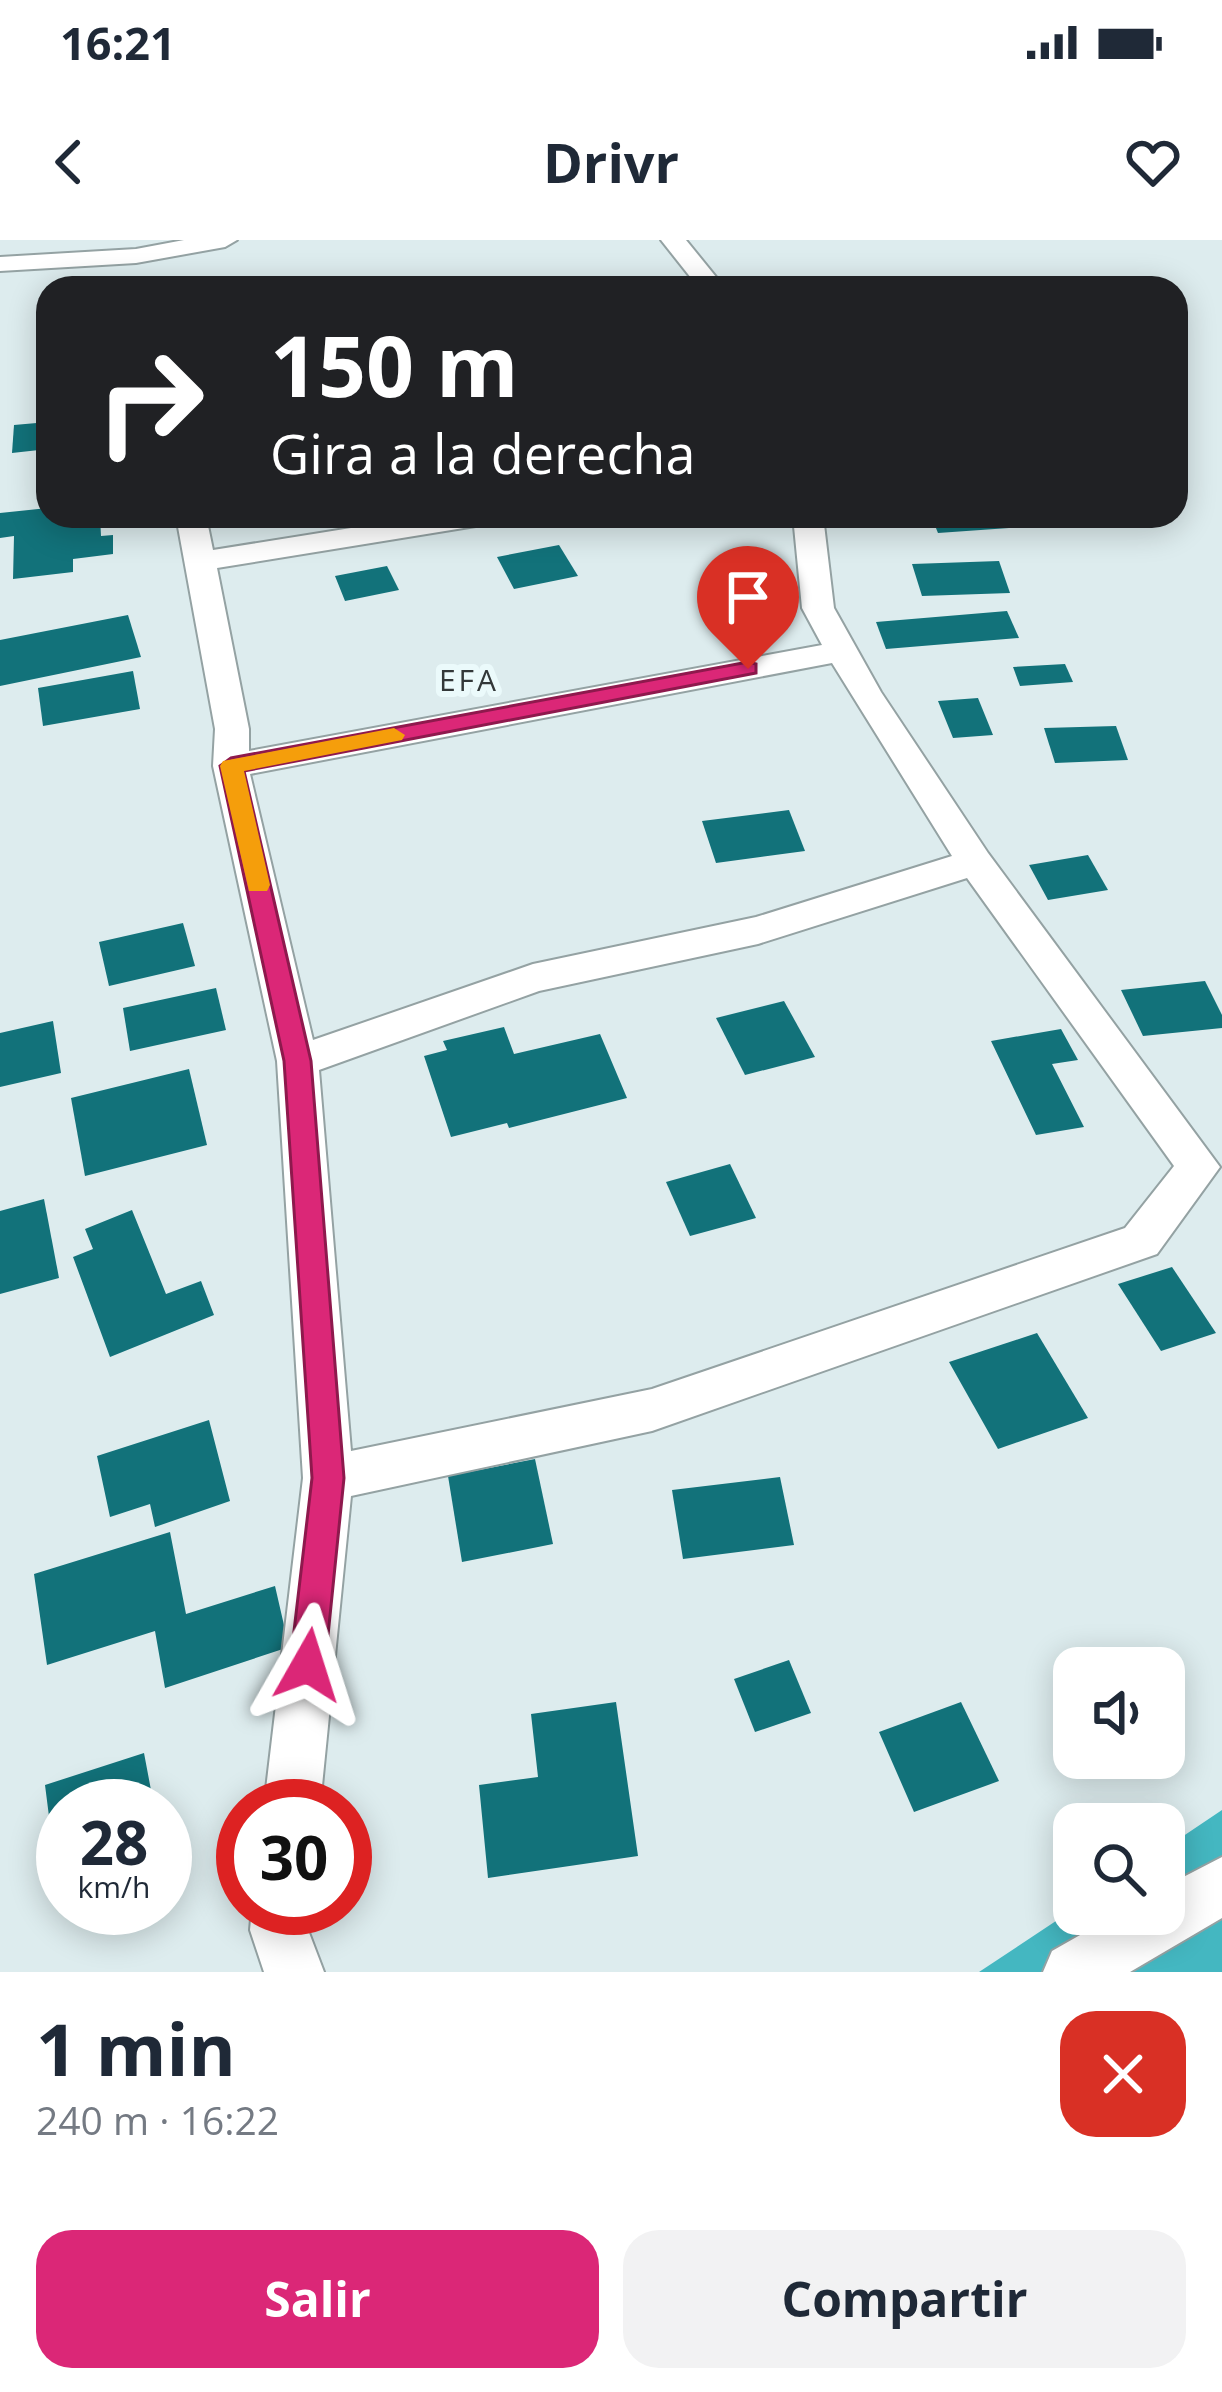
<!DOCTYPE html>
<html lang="es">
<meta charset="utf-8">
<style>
body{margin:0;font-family:"Open Sans",sans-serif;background:#f2f2f3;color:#1f2937;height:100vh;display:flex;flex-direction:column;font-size:45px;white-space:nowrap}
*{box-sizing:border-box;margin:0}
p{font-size:39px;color:#747a83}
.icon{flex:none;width:66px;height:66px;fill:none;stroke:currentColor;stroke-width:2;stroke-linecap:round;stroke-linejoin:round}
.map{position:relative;height:1732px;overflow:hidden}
.drawer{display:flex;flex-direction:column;background:#fff;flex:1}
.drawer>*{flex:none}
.top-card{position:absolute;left:36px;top:36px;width:1152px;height:252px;border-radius:36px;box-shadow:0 6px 30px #0003;background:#202124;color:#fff;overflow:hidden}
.buttons{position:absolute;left:1053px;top:1407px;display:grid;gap:24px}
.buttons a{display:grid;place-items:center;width:132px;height:132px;border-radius:24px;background:#fff;box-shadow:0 6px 30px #0003;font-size:60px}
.speed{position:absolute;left:36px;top:1539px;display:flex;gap:24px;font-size:60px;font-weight:700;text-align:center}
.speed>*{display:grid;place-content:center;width:156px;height:156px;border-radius:50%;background:#fff;box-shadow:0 6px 30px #0003;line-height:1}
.speed small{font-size:30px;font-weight:400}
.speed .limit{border:18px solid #d22;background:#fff;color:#111}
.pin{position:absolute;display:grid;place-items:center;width:102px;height:102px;color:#fff;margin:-123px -51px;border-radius:50% 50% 50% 0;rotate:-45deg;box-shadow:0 0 12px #0007}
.pin .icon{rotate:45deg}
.me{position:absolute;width:132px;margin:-66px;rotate:6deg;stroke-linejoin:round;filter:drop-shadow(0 0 9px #0008)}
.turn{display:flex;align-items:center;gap:42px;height:252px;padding:0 36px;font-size:54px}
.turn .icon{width:156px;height:156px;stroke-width:2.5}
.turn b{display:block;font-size:84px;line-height:102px}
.round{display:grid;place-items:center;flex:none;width:126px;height:126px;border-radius:36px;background:#f2f2f3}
.headline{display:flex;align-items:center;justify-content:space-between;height:204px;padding:0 36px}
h1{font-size:72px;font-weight:700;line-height:90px}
.action{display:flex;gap:24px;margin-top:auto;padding:24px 36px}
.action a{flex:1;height:138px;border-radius:36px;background:#db2777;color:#fff;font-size:48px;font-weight:700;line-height:138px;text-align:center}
.action a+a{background:#f2f2f3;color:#1f2937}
.status{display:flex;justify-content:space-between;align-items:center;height:84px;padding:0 60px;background:#fff;direction:ltr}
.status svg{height:33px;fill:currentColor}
header{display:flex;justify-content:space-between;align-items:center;height:156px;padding:0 36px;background:#fff;font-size:54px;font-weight:700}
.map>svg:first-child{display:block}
.forest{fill:#44b7c1}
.building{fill:#12727a}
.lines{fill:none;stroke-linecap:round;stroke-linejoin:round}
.minor-casing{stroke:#94a2a3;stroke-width:4}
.minor{fill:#fff;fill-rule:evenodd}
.route{fill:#db2777;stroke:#8e194d;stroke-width:3}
.slow{fill:#f59e0b}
.labels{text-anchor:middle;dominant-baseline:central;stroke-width:12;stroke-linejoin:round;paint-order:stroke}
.far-neighbourhood-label{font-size:30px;letter-spacing:3px;fill:#333839;stroke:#ebfafb}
</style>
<div class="status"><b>16:21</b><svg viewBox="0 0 49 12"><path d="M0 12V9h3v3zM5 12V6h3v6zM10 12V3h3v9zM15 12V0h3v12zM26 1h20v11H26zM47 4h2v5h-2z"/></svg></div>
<header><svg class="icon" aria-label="back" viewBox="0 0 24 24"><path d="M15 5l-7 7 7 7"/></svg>Drivr<svg class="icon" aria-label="heart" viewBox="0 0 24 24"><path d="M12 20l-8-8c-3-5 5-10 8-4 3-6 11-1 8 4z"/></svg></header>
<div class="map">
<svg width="1222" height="1732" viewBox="0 0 1222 1732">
<rect width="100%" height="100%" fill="#ddecee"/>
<polygon class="forest" points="1222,1570 1222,1732 979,1732 1074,1669 1074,1674 1164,1674 1164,1609"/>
<g class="building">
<polygon points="48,182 48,209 12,213 14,185"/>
<polygon points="48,268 48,276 100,276 101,296 113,295 113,314 73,319 73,332 13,339 14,296 0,298 0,273"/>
<polygon points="931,276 1003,276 1009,288 938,293"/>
<polygon points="559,305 578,336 514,349 497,317"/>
<polygon points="999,321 1010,353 922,356 912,324"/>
<polygon points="387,326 399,350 345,361 335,336"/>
<polygon points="773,334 786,373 741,376 729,336"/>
<polygon points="1007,371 1019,398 886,409 876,382"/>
<polygon points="128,375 141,417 0,446 0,400"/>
<polygon points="1065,424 1073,442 1020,446 1013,427"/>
<polygon points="133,431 140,469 43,486 38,448"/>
<polygon points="978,458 993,495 953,498 938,461"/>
<polygon points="1116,486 1128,520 1055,523 1044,488"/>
<polygon points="789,570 805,611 716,623 702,581"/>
<polygon points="1088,615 1108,650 1048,660 1029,625"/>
<polygon points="183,683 195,726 109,746 99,702"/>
<polygon points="1205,741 1222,775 1222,788 1143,796 1121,750"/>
<polygon points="216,748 226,790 130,811 123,768"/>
<polygon points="784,761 815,817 745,835 716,778"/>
<polygon points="53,781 61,833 0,847 0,793"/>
<polygon points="504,787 514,814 600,794 627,858 509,888 507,883 451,897 424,816 447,810 443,801"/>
<polygon points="1061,789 1078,820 1052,824 1084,887 1036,895 991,801"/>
<polygon points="189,829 207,905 85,936 71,858"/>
<polygon points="730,924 756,978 690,996 666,942"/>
<polygon points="44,959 59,1038 0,1054 0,971"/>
<polygon points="132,970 166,1054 201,1041 214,1075 110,1117 73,1017 93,1009 85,989"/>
<polygon points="1172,1027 1216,1093 1161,1111 1118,1044"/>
<polygon points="1037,1093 1088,1178 998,1209 949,1122"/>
<polygon points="209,1180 230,1261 155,1287 150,1264 110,1277 97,1216"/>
<polygon points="535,1219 553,1304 462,1322 448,1236"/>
<polygon points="780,1237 794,1305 683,1319 672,1250"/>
<polygon points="170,1292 186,1374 275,1346 289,1407 165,1448 155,1391 47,1425 34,1334"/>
<polygon points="789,1420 811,1473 755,1492 734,1439"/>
<polygon points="616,1462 638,1616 488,1638 479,1545 538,1537 531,1474"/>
<polygon points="961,1462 999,1541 914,1572 879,1492"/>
<polygon points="144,1513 154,1566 63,1566 63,1646 58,1647 45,1545"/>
</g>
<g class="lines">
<defs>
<g id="minor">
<polygon points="184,0 237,0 225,7 136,23 0,31 0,17 136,9"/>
<polygon points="661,0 686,0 725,48 699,48"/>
<path d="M 176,276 L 206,276 L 213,310 L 426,276 L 497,276 L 482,285 L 217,328 L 249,489 L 249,511 L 822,405 L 802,368 L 793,276 L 823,276 L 834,368 L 881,452 L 988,613 L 1220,927 L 1157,1014 L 652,1191 L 351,1256 L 320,1566 L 264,1566 L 303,1238 L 277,821 L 213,526 L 215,489 ZM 832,423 L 952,616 L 756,677 L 533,724 L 313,800 L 250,534 ZM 967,638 L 1174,926 L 1125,988 L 652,1149 L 351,1211 L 319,830 L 539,751 L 758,704 Z"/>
<polygon points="1222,1617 1222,1678 1130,1732 1043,1732 1052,1711 1117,1674 1164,1674 1164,1647"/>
<polygon points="252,1668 310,1668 308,1690 324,1732 264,1732 250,1690"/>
</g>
</defs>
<use href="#minor" class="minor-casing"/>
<use href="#minor" class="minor"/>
</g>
<polygon class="route" points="748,422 756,424 756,433 244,531 311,821 344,1238 325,1425 320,1437 308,1442 295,1437 290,1425 312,1238 284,821 220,526 231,518"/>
<polygon class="slow" points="394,488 405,495 402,500 244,531 270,645 267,651 249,651 220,526 223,521"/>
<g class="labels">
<g class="far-neighbourhood-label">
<text x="469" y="439">EFA</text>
</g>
</g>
</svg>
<div class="buttons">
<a><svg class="icon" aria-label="sound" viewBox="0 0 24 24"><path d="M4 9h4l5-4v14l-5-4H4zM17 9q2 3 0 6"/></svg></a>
<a><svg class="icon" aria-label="search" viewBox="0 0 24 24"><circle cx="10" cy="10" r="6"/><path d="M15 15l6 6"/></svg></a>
</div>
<div class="speed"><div>28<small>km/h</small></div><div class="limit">30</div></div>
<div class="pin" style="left:748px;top:429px;background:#d93025"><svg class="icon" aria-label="arrive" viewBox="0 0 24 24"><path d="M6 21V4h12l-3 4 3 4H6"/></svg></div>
<svg class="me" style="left:308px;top:1425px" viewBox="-20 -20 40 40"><path d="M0-17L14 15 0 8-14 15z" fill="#db2777" stroke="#fff" stroke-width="4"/></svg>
<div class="top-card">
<div class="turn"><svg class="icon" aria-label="right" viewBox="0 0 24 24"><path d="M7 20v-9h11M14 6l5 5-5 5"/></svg><div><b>150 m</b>Gira a la derecha</div></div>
</div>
</div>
<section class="drawer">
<div class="headline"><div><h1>1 min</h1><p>240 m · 16:22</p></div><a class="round" style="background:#d93025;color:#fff"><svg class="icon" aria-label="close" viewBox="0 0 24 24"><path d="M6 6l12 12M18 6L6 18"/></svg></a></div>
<div class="action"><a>Salir</a><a>Compartir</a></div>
</section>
